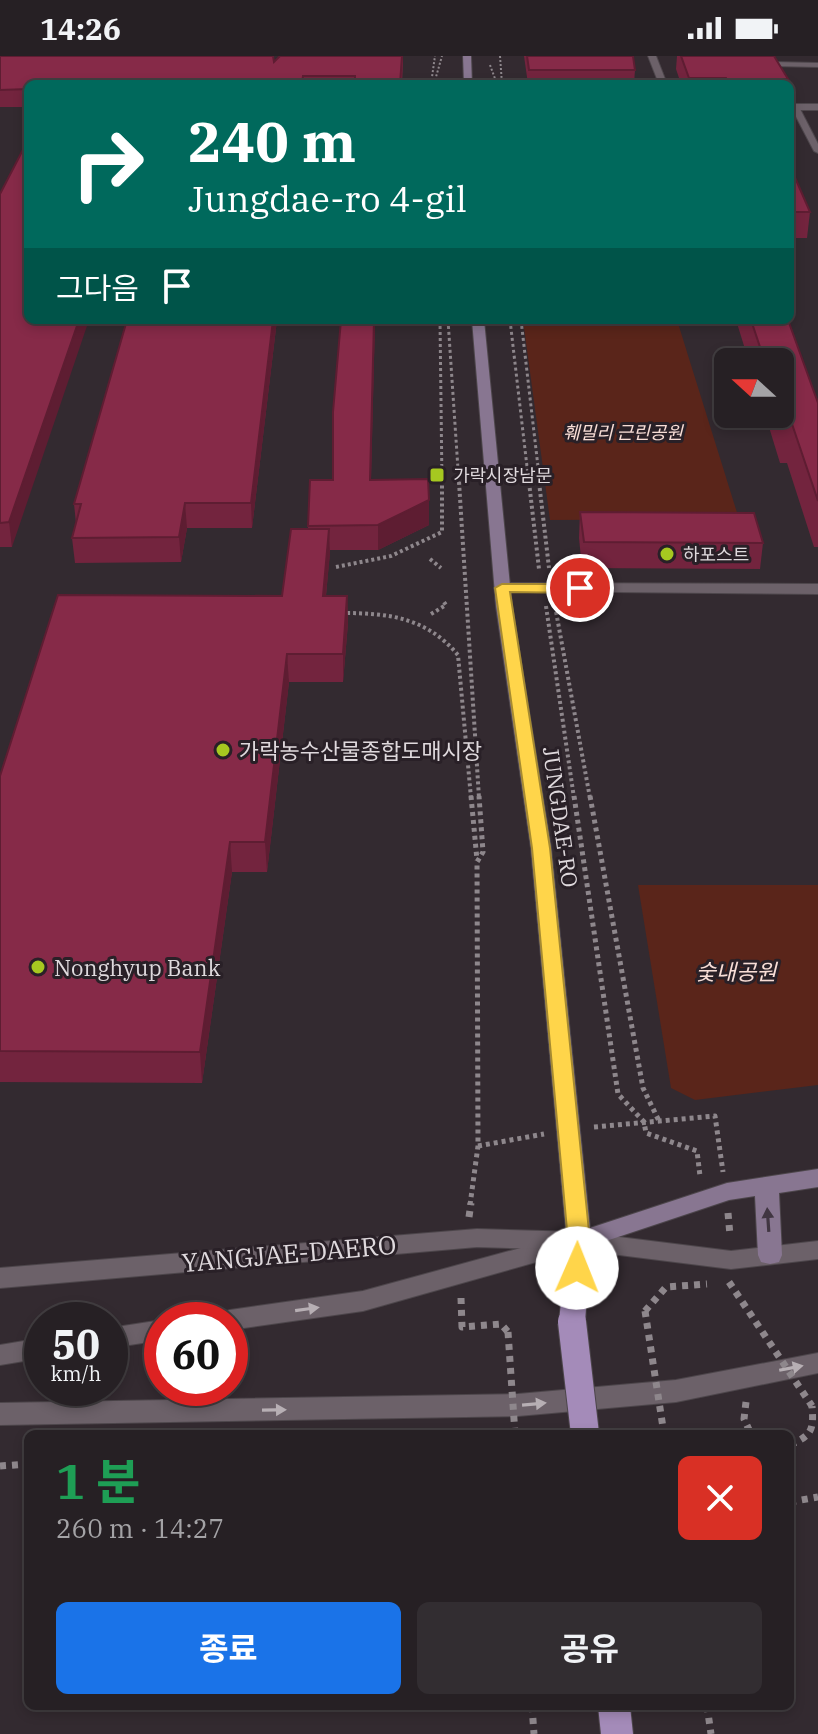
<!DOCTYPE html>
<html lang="ko">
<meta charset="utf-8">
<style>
body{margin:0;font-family:"IBM Plex Serif","Noto Sans KR",serif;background:#322d31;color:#f1f3f6;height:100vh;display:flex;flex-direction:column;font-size:30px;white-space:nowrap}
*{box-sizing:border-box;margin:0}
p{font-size:26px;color:#a4a3a6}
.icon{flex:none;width:44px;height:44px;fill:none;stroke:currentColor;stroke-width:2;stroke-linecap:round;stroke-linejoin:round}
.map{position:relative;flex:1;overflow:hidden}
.details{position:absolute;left:24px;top:1374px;width:770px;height:280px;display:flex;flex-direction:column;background:#262024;border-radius:12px;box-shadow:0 4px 12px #0003,0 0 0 2px #423e41}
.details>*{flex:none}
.top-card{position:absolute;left:24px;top:24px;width:770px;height:244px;border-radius:12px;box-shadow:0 4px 12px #0003,0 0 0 2px #423e41;background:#00695c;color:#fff;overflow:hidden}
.needle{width:52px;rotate:291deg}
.tools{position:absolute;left:714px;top:292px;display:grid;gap:16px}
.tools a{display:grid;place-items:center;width:80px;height:80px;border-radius:12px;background:#262024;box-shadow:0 4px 12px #0003,0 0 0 2px #423e41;font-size:40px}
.speed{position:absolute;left:24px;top:1246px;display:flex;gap:16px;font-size:40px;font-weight:700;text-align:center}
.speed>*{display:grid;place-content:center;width:104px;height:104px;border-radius:50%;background:#262024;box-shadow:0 4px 12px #0003,0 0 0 2px #423e41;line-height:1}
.speed small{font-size:20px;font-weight:400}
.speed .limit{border:12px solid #d22;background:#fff;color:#111}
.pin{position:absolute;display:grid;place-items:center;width:68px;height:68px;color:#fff;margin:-34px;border:4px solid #fff;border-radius:50%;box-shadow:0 2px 8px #0007}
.me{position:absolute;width:88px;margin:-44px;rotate:1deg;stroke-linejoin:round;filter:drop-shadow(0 0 6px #0008)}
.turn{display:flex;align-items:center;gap:28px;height:168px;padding:0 32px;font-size:36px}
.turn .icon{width:104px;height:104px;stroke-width:2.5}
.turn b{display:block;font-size:56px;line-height:68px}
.then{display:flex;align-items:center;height:76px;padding:0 32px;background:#0003;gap:16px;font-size:30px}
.round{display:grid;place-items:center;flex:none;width:84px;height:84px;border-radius:12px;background:#322d31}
.overview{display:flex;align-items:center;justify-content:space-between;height:136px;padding:0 32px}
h1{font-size:48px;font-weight:700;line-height:60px;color:#1e9e55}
.cta{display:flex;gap:16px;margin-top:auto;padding:16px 32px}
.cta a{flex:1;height:92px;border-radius:12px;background:#1a73e8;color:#fff;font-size:32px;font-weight:700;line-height:92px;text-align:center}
.cta a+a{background:#322d31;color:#f1f3f6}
.status{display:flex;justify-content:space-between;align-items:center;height:56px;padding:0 40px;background:#262024;direction:ltr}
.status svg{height:22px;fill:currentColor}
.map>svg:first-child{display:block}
.green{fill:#5a251a}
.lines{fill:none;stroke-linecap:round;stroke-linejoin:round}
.service-casing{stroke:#4d464b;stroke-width:2}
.minor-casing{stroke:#4d464b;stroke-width:2}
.tertiary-casing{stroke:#4d464b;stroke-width:2}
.secondary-casing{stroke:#4d464b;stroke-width:2}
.primary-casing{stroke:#4d464b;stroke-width:2}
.path-far4{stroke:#8e878c;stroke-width:2;stroke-dasharray:2 2;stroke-linecap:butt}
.path-far3{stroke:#8e878c;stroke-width:3;stroke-dasharray:3 3;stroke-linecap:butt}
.path-far2{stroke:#8e878c;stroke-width:4;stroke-dasharray:3 3;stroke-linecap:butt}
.path-far1{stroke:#8e878c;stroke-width:5;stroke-dasharray:4 4;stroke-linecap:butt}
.path{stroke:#8e878c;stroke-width:7;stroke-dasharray:6 6;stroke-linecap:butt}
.service{fill:#6c6169;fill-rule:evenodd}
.minor{fill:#6c6169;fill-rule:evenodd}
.tertiary{fill:#6c6169;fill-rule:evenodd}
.secondary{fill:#887691;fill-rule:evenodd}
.primary{fill:#a48bb9;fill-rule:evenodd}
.primary-bridge-casing{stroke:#4d464b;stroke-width:30;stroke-linecap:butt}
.path-bridge{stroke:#8e878c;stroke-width:7;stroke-dasharray:6 6;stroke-linecap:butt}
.primary-bridge{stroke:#a48bb9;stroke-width:28}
.wall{fill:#73243e}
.shaded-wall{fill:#5e1d32}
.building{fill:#862a48;stroke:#5e1d32;stroke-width:2}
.oneway{fill:#413642}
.oneway2{fill:#b7afb4}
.route{fill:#ffd54a;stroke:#a68a30;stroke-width:2}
.poi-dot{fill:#a6c820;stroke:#292027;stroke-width:3}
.labels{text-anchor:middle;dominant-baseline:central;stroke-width:6;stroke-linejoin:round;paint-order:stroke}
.far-park-label{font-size:18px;font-style:italic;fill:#f8ddd6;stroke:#292027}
.far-poi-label{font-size:18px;fill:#dfd9dd;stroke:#292027;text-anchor:start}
.poi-label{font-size:22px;fill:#dfd9dd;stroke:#292027;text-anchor:start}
.street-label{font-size:22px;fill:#dfd9dd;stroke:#292027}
.park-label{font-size:22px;font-style:italic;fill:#f8ddd6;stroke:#292027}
.near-street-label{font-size:26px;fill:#dfd9dd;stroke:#292027}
</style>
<div class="status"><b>14:26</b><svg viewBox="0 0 49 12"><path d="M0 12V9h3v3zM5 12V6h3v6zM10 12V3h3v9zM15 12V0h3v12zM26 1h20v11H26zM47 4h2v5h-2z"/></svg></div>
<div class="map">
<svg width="818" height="1678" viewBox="0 0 818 1678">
<rect width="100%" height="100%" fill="#332a30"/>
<g class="green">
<polygon points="523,264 677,264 739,463 550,464"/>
<polygon points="638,829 818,829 818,1029 695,1044 671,1032"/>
</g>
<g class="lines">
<defs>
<g id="service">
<polygon points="719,0 725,0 727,5 818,7 818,11 724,9"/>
<polygon points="795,49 799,51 818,88 818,97 814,95 791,51"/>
</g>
<g id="minor">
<polygon points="648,0 656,0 667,28 659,28"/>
<rect x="790" y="48" width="28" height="6"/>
<polygon points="502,527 818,528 818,538 496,535 494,532"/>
<polygon points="579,1176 731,1195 818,1185 818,1203 731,1213 579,1194 363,1255 230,1274 230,1264 217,1264 221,1257 230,1254 363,1235"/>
<polygon points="162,1264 162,1284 110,1292 110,1272"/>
<polygon points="42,1282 42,1302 0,1309 0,1289"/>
</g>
<g id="tertiary">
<polygon points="477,1173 579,1176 588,1178 591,1185 588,1192 579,1194 477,1191 0,1232 0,1212"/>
<polygon points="818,1297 818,1317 676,1346 518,1360 0,1369 0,1347 518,1338 676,1324"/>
</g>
<g id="secondary">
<polygon points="463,0 471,0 472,28 464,28"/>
<polygon points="472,264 484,264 512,550 551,792 590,1172 727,1127 818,1113 818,1131 779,1137 782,1199 779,1206 770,1208 761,1206 758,1199 755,1140 729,1144 579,1194 570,1192 567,1185 531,792 496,550"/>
</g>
<g id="primary">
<polygon points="579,1176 588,1178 591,1185 585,1266 581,1273 572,1276 563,1273 559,1266 567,1185 570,1178"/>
<polygon points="598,1650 630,1650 633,1678 601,1678"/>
</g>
</defs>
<use href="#service" class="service-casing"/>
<use href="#minor" class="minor-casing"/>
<use href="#tertiary" class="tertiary-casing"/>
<use href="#secondary" class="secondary-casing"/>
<use href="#primary" class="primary-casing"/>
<g class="path-far4">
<polyline points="500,0 502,28"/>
<polyline points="490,9 497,28"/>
<polyline points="431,28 435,0"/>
<polyline points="434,28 442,0"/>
</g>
<g class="path-far3">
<polyline points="440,264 442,428"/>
<polyline points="448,264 459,428"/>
<polyline points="510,264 529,428"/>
<polyline points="521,264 540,428"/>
</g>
<g class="path-far2">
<polyline points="459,426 479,742"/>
<polyline points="529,426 539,513"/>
<polyline points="539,426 549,512"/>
<polyline points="430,503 441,512"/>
<polyline points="336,511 391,500 442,476 442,426"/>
<polyline points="546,550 574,742"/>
<polyline points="555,550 590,742"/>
<path d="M 341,557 C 388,557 426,561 458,599 L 471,742"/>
<polyline points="431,558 446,549 444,546"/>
</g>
<g class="path-far1">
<polyline points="471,740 477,804"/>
<polyline points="574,740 618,1038 644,1066 646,1077 697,1095 700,1120"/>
<polyline points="590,740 643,1032 659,1065"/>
<polyline points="594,1071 715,1060 723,1116"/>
<polyline points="478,1090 544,1078"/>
<polyline points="470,1149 478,1090 477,806 483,796 479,740"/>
</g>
<g class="path">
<polyline points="728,1157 730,1179"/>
<polyline points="469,1161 471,1147"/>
<polyline points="461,1242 462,1271 501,1268 508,1276"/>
<polyline points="645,1255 666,1231 707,1228"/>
<polyline points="746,1346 744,1363 751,1378"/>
<path d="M 790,1389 C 812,1379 814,1374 812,1350"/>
<polyline points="0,1410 28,1408"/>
<polyline points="790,1446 818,1441"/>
<polyline points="532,1650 534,1678"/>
<polyline points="707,1650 711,1678"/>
</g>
<use href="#service" class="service"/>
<use href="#minor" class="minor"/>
<use href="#tertiary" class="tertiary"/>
<use href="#secondary" class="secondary"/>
<use href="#primary" class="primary"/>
<defs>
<polyline id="primary-bridge" points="572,1266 585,1378"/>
</defs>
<use href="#primary-bridge" class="primary-bridge-casing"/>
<g class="path-bridge">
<polyline points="729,1226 812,1350"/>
<polyline points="645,1255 664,1378"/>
<polyline points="508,1276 515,1378"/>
</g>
<use href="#primary-bridge" class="primary-bridge"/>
</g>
<g class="wall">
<polygon points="0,0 274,6 280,0 403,0 403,8 402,28 28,28 28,51 0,51"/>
<polygon points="524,0 633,0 635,14 634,28 528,28"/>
<polygon points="677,0 774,0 788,23 787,28 681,28 676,13"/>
<polygon points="790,110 810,156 807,182 790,182"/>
<polygon points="0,138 12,491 0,491"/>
<polygon points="127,264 277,264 252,472 187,472 181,506 75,507 72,482 76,467 74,448"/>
<polygon points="341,264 375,264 371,424 429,469 378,494 330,494 326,540 347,540 348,567 343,626 289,626 267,816 232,816 202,1027 0,1026 0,720 282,540 308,473 310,424 333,424"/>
<polygon points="736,264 788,264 818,347 818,491 814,491 787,407 780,407 765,358 780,358 780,306 749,306"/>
<polygon points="580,456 763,487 760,513 582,512 579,482"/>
</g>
<g class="shaded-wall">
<polygon points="79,264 89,264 12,491 9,466"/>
<polygon points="273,264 277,264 252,472 251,447"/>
<polygon points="374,264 375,264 370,448 370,424"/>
<polygon points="429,444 429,469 378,494 378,469"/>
<polygon points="185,447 187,472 181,506 179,481"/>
<polygon points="329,473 330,499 323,567 323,540"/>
<polygon points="347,540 348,567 343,626 343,598"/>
<polygon points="287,598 289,626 267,816 265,786"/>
<polygon points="230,786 232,816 202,1027 200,996"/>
</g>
<g class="building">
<polygon points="0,0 273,0 274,6 280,0 402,0 400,28 355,28 355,20 303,20 302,28 28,28 28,33 0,34"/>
<polygon points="527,0 633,0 635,14 529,14"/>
<polygon points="681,0 774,0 788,23 753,23 755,28 729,28 726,22 689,22"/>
<polygon points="28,84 28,264 79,264 9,466 0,467 0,138"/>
<polygon points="790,110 810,156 790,156"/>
<polygon points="127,264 273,264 251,447 185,447 179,481 72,482 81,448 74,448"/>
<polygon points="341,264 374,264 370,424 428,423 429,444 378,469 308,470 310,424 333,424 333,356"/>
<polygon points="751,264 788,264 818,347 818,445 792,368 785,368 780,353 780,306 765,306"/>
<polygon points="580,456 754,457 763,487 584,486"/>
<polygon points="291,473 329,473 323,540 347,540 343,598 287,598 265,786 230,786 200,996 0,995 0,720 58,539 282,540"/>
</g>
<defs><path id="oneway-solid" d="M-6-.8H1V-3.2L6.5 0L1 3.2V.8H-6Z" transform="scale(2)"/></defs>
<use class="oneway" href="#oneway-solid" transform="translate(768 1164) rotate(-94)"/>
<g class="oneway2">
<use href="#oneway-solid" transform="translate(307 1253) rotate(-8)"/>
<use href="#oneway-solid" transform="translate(791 1312) rotate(-11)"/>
<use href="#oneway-solid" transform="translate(534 1348) rotate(-5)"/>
<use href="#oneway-solid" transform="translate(274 1354) rotate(-1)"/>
</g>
<polygon class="route" points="502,528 580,528 587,532 580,537 510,536 550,792 590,1185 585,1219 569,1219 565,1212 568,1185 532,792 495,532"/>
<g class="poi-dot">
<rect x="429" y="411" width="16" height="16" rx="4"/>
<circle cx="667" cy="498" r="8"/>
<circle cx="223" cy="694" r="8"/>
<circle cx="38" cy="911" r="8"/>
</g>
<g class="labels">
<g class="far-park-label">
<text x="623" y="376">훼밀리 근린공원</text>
</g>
<g class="far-poi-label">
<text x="453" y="419">가락시장남문</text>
<text x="683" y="498">하포스트</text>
</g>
<g class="poi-label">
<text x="239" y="694">가락농수산물종합도매시장</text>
<text x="54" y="911">Nonghyup Bank</text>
</g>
<g class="street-label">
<text transform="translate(561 761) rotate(82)">JUNGDAE-RO</text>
</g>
<g class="park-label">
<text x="736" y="915">숯내공원</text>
</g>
<g class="near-street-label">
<text transform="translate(289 1197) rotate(-5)">YANGJAE-DAERO</text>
</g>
</g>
</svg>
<div class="tools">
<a><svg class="needle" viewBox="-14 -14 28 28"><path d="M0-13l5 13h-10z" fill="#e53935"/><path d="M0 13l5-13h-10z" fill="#a4a3a6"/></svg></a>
</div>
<div class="speed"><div>50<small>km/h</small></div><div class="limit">60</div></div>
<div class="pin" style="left:580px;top:532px;background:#d93025"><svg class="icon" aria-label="arrive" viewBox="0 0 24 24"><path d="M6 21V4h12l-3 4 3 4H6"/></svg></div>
<svg class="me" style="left:577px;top:1212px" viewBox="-20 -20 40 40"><circle r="19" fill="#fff"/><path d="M0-13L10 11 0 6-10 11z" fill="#ffd54a"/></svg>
<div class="top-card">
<div class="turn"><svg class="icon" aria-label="right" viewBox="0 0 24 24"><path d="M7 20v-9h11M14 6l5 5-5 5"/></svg><div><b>240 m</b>Jungdae-ro 4-gil</div></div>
<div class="then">그다음<svg class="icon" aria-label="arrive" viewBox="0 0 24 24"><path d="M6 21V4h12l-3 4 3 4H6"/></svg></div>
</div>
<section class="details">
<div class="overview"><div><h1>1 분</h1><p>260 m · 14:27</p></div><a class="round" style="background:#d93025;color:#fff"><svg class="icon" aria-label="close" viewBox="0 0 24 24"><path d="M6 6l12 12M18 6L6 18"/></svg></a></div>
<div class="cta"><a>종료</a><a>공유</a></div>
</section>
</div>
